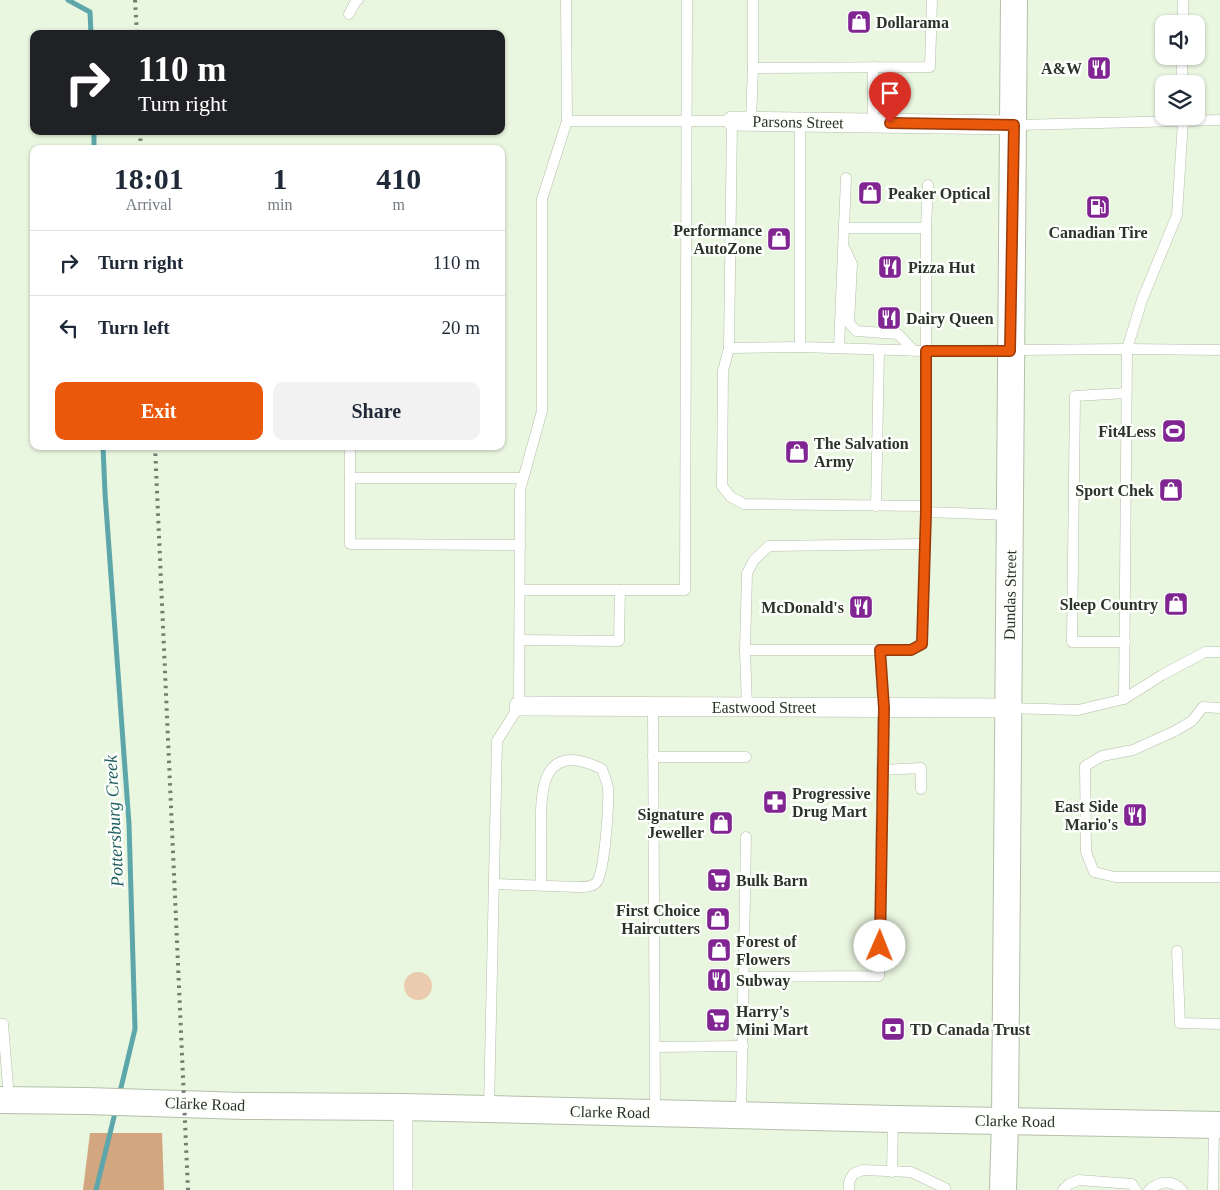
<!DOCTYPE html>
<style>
body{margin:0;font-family:Georgia,serif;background:#f2f2f3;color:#1f2937;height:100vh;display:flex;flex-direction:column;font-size:19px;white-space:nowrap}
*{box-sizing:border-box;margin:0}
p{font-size:16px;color:#747a83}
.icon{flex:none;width:28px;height:28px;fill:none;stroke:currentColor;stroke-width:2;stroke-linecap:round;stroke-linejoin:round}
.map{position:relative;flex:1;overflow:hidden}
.panel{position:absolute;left:30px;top:145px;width:475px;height:305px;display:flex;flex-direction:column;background:#fff;border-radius:10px;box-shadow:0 1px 4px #0004}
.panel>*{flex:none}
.banner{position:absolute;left:30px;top:30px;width:475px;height:105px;border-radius:10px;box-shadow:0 1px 4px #0004;background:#202124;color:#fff;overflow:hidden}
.fabs{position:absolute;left:1155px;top:15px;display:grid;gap:10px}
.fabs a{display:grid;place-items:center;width:50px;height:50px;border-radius:10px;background:#fff;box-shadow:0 1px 4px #0004;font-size:25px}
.pin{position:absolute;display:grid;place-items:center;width:42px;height:42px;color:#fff;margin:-51px -21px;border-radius:50% 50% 50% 0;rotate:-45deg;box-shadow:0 0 5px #0007}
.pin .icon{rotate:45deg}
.me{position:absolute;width:55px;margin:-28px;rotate:1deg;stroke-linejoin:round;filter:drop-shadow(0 0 4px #0008)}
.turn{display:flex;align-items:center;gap:18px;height:105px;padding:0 25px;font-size:22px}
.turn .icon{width:65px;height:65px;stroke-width:2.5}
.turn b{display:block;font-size:35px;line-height:42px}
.eta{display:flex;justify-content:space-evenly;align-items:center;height:85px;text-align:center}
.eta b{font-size:30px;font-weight:700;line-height:35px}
.primary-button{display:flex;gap:10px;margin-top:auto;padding:10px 25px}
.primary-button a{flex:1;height:58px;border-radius:10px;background:#ea580c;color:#fff;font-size:20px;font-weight:700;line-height:58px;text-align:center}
.primary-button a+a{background:#f2f2f3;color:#1f2937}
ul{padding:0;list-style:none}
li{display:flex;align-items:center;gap:15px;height:65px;padding:0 25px;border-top:1px solid #e0e1e3}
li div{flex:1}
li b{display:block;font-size:19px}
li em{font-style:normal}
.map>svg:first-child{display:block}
.green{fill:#ecccb0}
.forest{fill:#d2a67e}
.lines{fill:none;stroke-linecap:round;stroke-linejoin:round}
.stream{stroke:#5da7ab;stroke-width:5}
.lane-casing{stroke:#b4bfab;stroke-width:11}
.street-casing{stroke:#b4bfab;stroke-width:20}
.secondary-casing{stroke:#b4bfab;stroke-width:28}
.lane{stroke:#fff;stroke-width:10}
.street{stroke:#fff;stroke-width:19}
.secondary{stroke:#fff;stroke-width:26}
.rail{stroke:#747c6f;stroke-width:4;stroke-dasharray:2.5 5;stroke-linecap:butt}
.route-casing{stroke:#983908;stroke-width:12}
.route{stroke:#ea580c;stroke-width:9}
.labels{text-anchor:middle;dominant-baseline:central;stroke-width:5;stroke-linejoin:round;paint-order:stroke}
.poi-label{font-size:16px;font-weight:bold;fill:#2d322a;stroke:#fdfffb;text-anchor:start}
.street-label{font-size:16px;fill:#2d322a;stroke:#fdfffb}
.water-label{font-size:18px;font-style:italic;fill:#1f5e61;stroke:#fdfffb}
</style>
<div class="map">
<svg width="1220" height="1190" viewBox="0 0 1220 1190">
<rect width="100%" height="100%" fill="#e9f6e0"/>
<circle class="green" cx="418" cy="986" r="14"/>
<polygon class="forest" points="90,1133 162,1133 164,1190 83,1190"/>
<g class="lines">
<g class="stream">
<polyline points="68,0 90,12 91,34"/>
<polyline points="94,131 94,149"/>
<polyline points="103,446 105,493 129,824 135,1029 119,1096"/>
<polyline points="96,1190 116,1109"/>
</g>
<defs>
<g id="lane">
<polyline points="349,14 356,1 358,0"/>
<polyline points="1183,24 1183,0"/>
<polyline points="753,68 753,0"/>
<polyline points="1182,84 1182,56"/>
<polyline points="567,121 732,121 729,348 800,347"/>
<polyline points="751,121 753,68 930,67 932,0"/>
<polyline points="800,122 800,347 926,351 926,228 928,185"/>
<polyline points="873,123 873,67"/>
<polyline points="1014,125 1183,121 1183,116"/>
<polyline points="844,228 926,228"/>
<polyline points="845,249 852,264 849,323 856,331 898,334 914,351"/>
<polyline points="729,348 723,371 722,486 731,497 744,504 926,506"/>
<polyline points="839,348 846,178"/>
<polyline points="350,446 350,478 523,478"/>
<polyline points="350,478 350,544 520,545"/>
<polyline points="876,506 879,351"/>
<polyline points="926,512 926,351 1127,349 1220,350"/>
<polyline points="520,590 685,590 687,0"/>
<polyline points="520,640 619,641 620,590"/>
<polyline points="1125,642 1072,642 1075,396 1126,393"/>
<polyline points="745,650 747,573 754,560 769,546 925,544"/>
<polyline points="1124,699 1127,349 1142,300 1177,215 1183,121 1220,120"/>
<polyline points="653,707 655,1112"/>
<polyline points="747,707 745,650 911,650 922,644 926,512 1010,515"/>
<polyline points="1010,708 1078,710 1124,699 1162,675 1205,652 1220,652"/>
<polyline points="1220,708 1203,707 1192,721 1175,731 1133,750 1102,756 1085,766 1086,852 1094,872 1115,877 1220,877"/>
<polyline points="653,757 746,757"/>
<polyline points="882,770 921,768 921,789"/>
<path d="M 494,884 L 578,887 C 584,887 592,887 596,883 C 605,874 609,802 608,788 C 607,782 604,775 602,769 C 543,740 540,787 541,831 C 541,849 541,867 541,885"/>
<polyline points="1177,951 1180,1023 1220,1024"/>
<polyline points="744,977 879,976 883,708 880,650"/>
<polyline points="0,1024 3,1024 9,1099"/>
<polyline points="656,1047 743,1046"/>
<polyline points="489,1108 497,741 519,706 520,490 542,411 542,199 567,121 566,0"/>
<polyline points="741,1114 746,837"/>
<polyline points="892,1172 893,1120"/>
<polyline points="849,1190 849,1182 853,1174 863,1170 911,1172 945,1188 945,1190"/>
<polyline points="1063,1190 1069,1184 1079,1180 1132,1184 1136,1190"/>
<path d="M 1149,1190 C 1160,1181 1172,1179 1182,1190"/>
<polyline points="1213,1190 1214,1125"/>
</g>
<g id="street">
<polyline points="732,121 1014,125"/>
<polyline points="519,706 1009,708"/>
<polyline points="403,1107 403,1190"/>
</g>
<g id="secondary">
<polyline points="0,1100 87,1101 243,1106 403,1107 893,1119 1220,1125"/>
<polyline points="1003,1190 1005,1121 1014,0"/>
</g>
</defs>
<use href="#lane" class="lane-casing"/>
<use href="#street" class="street-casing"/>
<use href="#secondary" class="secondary-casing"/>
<use href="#lane" class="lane"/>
<use href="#street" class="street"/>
<use href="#secondary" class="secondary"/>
<g class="rail">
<polyline points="135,0 137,34"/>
<polyline points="140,131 141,149"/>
<polyline points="155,446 188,1190"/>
</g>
</g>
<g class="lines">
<defs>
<polyline id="route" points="880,946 884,708 880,650 911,650 922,644 926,512 926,351 1010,351 1014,125 890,123"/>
</defs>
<use href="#route" class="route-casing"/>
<use href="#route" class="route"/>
</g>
<defs>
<symbol id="shop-square" viewBox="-11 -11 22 22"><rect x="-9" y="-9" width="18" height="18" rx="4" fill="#802592" stroke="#fdfffb"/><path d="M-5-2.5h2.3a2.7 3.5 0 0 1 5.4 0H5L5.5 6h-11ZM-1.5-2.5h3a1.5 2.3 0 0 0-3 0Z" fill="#fff"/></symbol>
<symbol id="restaurant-square" viewBox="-11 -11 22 22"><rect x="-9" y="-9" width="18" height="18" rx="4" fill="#802592" stroke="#fdfffb"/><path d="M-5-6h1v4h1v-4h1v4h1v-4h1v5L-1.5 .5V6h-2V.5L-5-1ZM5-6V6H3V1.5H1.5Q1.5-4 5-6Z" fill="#fff"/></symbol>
<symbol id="fuel-square" viewBox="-11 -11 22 22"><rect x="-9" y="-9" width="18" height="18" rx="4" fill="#802592" stroke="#fdfffb"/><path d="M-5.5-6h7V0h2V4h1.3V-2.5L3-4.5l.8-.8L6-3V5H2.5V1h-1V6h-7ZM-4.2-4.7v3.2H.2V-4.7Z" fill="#fff"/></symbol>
<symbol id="stadium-square" viewBox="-11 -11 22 22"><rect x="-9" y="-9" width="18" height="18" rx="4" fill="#802592" stroke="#fdfffb"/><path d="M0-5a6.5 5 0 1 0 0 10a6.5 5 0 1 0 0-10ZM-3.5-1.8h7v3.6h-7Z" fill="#fff"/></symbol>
<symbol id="pharmacy-square" viewBox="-11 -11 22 22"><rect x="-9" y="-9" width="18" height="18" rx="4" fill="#802592" stroke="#fdfffb"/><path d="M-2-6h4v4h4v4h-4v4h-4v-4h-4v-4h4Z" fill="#fff"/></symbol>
<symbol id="supermarket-square" viewBox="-11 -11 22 22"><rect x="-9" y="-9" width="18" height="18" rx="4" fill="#802592" stroke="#fdfffb"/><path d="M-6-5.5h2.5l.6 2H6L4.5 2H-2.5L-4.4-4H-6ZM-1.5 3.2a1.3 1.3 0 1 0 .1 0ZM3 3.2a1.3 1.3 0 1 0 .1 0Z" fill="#fff"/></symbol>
<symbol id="bank-square" viewBox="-11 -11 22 22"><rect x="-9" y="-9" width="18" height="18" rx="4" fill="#802592" stroke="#fdfffb"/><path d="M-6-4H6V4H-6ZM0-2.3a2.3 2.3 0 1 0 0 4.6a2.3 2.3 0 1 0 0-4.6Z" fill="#fff"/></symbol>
</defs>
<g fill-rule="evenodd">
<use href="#shop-square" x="845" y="8" width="28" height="28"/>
<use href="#restaurant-square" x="1085" y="54" width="28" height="28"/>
<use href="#shop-square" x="856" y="179" width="28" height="28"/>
<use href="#fuel-square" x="1084" y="193" width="28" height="28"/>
<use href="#shop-square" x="765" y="225" width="28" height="28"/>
<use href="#restaurant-square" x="876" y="253" width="28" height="28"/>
<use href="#restaurant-square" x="875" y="304" width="28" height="28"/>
<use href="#stadium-square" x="1160" y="417" width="28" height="28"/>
<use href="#shop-square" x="783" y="438" width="28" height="28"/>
<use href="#shop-square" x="1157" y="476" width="28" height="28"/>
<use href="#shop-square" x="1162" y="590" width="28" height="28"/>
<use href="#restaurant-square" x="847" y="593" width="28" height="28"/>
<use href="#pharmacy-square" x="761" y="788" width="28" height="28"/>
<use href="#restaurant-square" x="1121" y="801" width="28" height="28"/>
<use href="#shop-square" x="707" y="809" width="28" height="28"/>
<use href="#supermarket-square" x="705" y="866" width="28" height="28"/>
<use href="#shop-square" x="704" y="905" width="28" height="28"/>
<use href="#shop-square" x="705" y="936" width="28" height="28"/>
<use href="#restaurant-square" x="705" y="966" width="28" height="28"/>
<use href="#supermarket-square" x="704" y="1006" width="28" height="28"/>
<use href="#bank-square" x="879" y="1015" width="28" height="28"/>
</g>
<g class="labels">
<g class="poi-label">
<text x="876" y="22">Dollarama</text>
<text x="1082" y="68" text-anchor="end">A&amp;W</text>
<text x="888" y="193">Peaker Optical</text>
<text x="762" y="230" text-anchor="end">Performance<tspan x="762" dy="18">AutoZone</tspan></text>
<text x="1098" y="232" text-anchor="middle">Canadian Tire</text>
<text x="908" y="267">Pizza Hut</text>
<text x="906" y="318">Dairy Queen</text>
<text x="1156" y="431" text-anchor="end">Fit4Less</text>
<text x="814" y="443">The Salvation<tspan x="814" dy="18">Army</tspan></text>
<text x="1154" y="490" text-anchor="end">Sport Chek</text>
<text x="1158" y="604" text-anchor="end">Sleep Country</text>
<text x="844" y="607" text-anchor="end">McDonald's</text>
<text x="792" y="793">Progressive<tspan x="792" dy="18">Drug Mart</tspan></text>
<text x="1118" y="806" text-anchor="end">East Side<tspan x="1118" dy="18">Mario's</tspan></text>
<text x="704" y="814" text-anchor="end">Signature<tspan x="704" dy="18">Jeweller</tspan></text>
<text x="736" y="880">Bulk Barn</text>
<text x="700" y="910" text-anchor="end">First Choice<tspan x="700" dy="18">Haircutters</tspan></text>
<text x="736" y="941">Forest of<tspan x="736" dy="18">Flowers</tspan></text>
<text x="736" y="980">Subway</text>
<text x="736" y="1011">Harry's<tspan x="736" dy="18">Mini Mart</tspan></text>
<text x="910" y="1029">TD Canada Trust</text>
</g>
<g class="street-label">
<text transform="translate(798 122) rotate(1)">Parsons Street</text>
<text transform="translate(1010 595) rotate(-89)">Dundas Street</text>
<text x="764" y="707">Eastwood Street</text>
<text transform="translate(205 1104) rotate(2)">Clarke Road</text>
<text transform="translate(610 1112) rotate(1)">Clarke Road</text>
<text transform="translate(1015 1121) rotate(1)">Clarke Road</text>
</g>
<g class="water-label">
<text transform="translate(114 821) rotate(-93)">Pottersburg Creek</text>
</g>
</g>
</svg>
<div class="fabs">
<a><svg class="icon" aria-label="sound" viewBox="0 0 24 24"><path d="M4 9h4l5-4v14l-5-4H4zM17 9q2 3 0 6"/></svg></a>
<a><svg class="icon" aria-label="layers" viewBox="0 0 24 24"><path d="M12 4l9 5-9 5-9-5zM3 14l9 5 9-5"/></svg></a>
</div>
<div class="pin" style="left:890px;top:123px;background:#d93025"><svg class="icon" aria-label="arrive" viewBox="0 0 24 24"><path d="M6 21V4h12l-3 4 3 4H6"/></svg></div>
<svg class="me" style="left:880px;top:946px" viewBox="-20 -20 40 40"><circle r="19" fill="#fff"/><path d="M0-13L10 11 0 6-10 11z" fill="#ea580c"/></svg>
<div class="banner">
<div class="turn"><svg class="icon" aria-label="right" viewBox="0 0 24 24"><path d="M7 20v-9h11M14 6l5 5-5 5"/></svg><div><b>110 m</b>Turn right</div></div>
</div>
<section class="panel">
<div class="eta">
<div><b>18:01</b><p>Arrival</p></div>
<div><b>1</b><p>min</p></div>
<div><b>410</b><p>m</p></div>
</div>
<ul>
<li><svg class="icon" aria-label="right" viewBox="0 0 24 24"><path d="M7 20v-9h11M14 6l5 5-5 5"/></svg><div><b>Turn right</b></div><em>110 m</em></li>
<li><svg class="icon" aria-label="left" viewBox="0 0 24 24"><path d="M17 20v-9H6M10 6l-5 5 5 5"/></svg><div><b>Turn left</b></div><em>20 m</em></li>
</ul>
<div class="primary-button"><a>Exit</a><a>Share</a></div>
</section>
</div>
